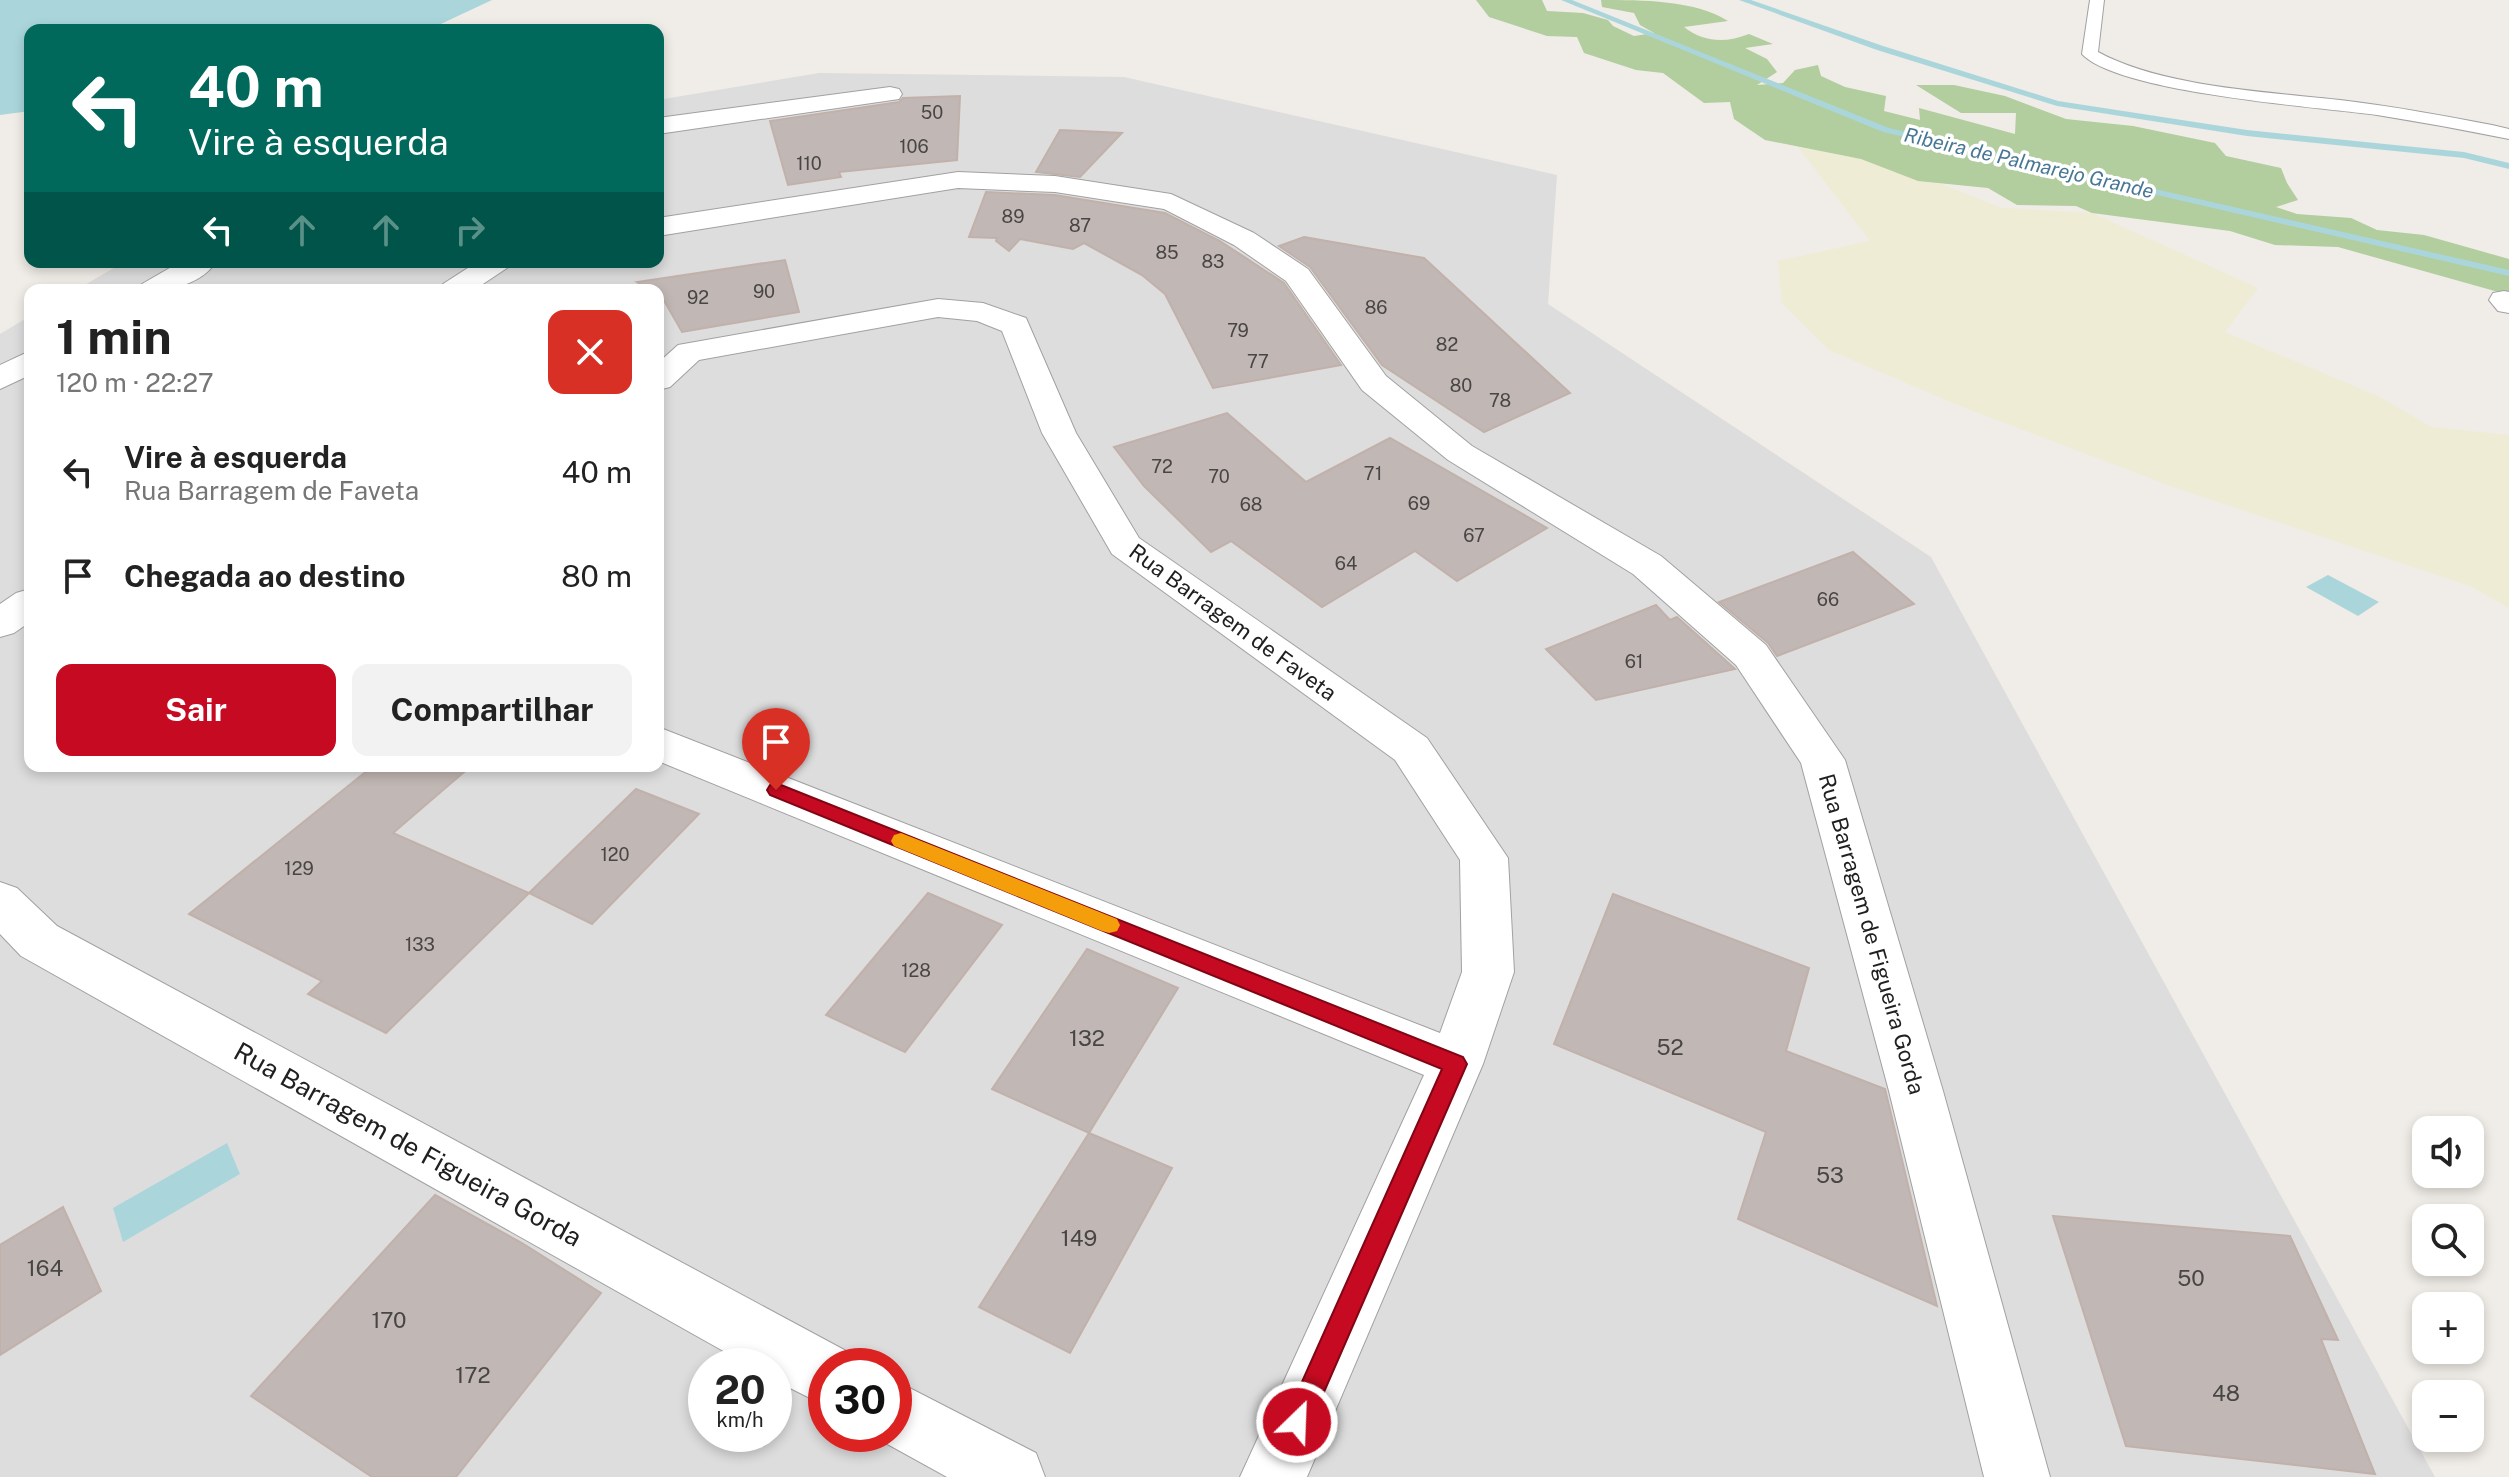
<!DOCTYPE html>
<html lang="pt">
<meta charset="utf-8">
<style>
body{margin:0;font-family:"Public Sans",sans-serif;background:#f2f2f2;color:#222;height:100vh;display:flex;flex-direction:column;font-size:30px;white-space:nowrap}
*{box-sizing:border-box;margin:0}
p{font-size:26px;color:#767676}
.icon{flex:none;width:44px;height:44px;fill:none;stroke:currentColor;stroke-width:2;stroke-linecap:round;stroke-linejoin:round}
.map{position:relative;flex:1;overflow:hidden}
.drawer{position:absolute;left:24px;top:284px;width:640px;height:488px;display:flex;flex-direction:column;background:#fff;border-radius:16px;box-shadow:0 4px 12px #0003}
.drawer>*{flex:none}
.guide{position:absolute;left:24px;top:24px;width:640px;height:244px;border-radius:16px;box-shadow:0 4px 12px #0003;background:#00695c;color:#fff;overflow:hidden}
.fabs{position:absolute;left:2412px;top:1116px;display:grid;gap:16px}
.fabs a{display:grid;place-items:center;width:72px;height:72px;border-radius:16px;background:#fff;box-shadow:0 4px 12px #0003;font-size:40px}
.speed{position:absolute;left:688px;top:1348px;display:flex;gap:16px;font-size:40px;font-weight:700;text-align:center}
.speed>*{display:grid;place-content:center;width:104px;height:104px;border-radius:50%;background:#fff;box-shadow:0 4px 12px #0003;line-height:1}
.speed small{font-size:20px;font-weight:400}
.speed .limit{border:12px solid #d22;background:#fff;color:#111}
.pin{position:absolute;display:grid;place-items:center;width:68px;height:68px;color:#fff;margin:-82px -34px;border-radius:50% 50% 50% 0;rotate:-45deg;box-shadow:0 0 8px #0007}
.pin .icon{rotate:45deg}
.me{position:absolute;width:88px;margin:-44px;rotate:24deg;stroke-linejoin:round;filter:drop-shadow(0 0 6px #0008)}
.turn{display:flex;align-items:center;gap:28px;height:168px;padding:0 32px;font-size:36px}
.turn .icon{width:104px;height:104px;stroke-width:2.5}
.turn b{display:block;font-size:56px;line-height:68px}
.lanes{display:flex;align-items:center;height:76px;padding:0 32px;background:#0003;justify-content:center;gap:40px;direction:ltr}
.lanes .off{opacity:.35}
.round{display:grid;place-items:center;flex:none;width:84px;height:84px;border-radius:16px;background:#f2f2f2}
.head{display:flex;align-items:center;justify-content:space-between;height:136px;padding:0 32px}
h1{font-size:48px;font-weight:700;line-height:60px}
.cta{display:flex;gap:16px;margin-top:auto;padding:16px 32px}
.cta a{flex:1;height:92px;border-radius:16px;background:#c60a21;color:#fff;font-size:32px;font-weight:700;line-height:92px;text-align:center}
.cta a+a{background:#f2f2f2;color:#222}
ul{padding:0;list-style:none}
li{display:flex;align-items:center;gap:24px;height:104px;padding:0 32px}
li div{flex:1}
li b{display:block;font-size:30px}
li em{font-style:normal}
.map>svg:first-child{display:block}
.residential{fill:#dedddd;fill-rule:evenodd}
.farmland{fill:#eeecd4}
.forest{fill:#b2cd9e}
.water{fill:#aad6db}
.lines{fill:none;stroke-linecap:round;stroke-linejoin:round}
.stream{fill:#aad6db;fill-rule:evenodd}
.building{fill:#c1b7b4;stroke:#c1b1aa;stroke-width:2}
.service-casing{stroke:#a1a1a1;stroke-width:2}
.minor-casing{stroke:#a1a1a1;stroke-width:2}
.service{fill:#fff;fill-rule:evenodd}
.minor{fill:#fff;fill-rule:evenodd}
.route{fill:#c60a21;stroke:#810615;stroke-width:2}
.slow{fill:#f59e0b}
.labels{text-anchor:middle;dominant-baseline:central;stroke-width:7;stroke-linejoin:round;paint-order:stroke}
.number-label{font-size:18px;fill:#484645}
.far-water-label{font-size:20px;font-style:italic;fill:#477795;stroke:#fff}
.street-label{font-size:22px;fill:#202020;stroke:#fff}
.near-number-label{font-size:22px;fill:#484645}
.near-street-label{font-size:26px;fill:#202020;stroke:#fff}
</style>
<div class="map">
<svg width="2509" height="1477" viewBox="0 0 2509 1477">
<rect width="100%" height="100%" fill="#f0ece7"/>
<path class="residential" d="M 819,73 L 1124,77 L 1557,175 L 1548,304 L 1931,557 L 2435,1477 L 0,1477 L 0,334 L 30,316 L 30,766 L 658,766 L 658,290 L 76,290 L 124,262 L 658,262 L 658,100 ZM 706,1366 L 774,1366 L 774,1434 L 706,1434 ZM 826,1366 L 894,1366 L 894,1434 L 826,1434 Z"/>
<polygon class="farmland" points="1789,135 1839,143 2001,208 2092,213 2258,288 2225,332 2380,397 2431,427 2509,435 2509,608 2470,586 2176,488 1960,406 1829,350 1782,303 1778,261 1870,241"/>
<path class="forest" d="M 1476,0 L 1542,0 L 1547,11 L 1583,13 L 1608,20 L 1613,26 L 1634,36 L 1654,33 L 1640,25 L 1634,13 L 1602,7 L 1601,0 C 1642,0 1695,0 1728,21 L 1684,27 C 1705,43 1726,43 1749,34 L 1773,44 L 1745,48 L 1767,59 L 1777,72 L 1757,85 L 1783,83 L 1795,70 L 1818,65 L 1821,76 L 1845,87 L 1886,96 L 1884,111 L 1920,120 L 1919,108 L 2015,134 L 2016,113 L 1961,113 L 1916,85 L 1954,85 L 2005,96 L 2066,119 L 2133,126 L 2215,143 L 2226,156 L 2281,168 L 2287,183 L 2298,200 L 2276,207 L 2297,214 L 2351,218 L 2377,230 L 2424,235 L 2509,259 L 2509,295 L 2338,247 L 2275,245 L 2230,231 L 2092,213 L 2076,206 L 2017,205 L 1988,188 L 1918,181 L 1861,159 L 1765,140 L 1734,119 L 1730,102 L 1704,103 L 1663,73 L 1636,70 L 1584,53 L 1577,37 L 1547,36 L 1489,17 Z"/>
<g class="water">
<polygon points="0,0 492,0 428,30 30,30 30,111 0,115"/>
<polygon points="2328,575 2379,602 2358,616 2306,587"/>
<polygon points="227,1143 240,1174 123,1242 113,1208"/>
</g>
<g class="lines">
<g class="stream">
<polygon points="1561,0 1572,0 1889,128 2509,270 2509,276 1883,132"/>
<polygon points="1739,0 1751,0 1883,46 2058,101 2247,130 2464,152 2509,163 2509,169 2464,158 2247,136 2057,106 1877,50"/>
</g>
</g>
<g class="building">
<polygon points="960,96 957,160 839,172 841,177 788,185 770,121 899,102 903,98"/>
<polygon points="1060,130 1122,133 1080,177 1036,172"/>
<polygon points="986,192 1055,195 1165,213 1220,241 1284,283 1341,365 1213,388 1165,294 1142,275 1084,243 1073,249 1020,239 1009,251 996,241 997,238 969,237"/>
<polygon points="1304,237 1424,258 1570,393 1484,432 1382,365 1310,267 1279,246"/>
<polygon points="785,260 799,312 682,332 658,290 651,290 637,282"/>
<polygon points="1227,413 1306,482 1390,438 1547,528 1457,581 1415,551 1322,607 1231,541 1211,552 1144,486 1114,447"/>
<polygon points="1853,552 1914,604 1777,656 1768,643 1719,602"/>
<polygon points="1656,605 1670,620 1677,617 1735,669 1596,700 1546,649"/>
<polygon points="373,766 471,766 393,833 529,893 386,1033 308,994 322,981 189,914"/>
<polygon points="636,789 699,814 592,924 529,893"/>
<polygon points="928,893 1002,925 905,1052 826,1015"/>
<polygon points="1613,894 1809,968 1786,1051 1885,1089 1937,1306 1738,1219 1766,1132 1554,1044"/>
<polygon points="1087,949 1178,988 1089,1133 992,1089"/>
<polygon points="1089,1133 1172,1168 1070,1353 979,1307"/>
<polygon points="435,1195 522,1243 601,1293 456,1477 372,1477 251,1396"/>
<polygon points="63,1207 101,1291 0,1355 0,1245"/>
<polygon points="2053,1216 2290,1236 2338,1340 2321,1339 2375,1474 2126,1446"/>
</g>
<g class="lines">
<defs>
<path id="service" d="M 2090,0 L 2104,0 L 2098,52 C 2164,88 2273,92 2348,101 C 2397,107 2445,116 2492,125 L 2509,129 L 2509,139 C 2465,130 2421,122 2377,115 C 2318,107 2119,93 2082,54 Z"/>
<g id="minor">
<polygon points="890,87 899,89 902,94 899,99 658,134 658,118"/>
<polygon points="958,172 1055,176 1171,194 1254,233 1308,269 1386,376 1472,446 1661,556 1766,645 1845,760 1943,1091 2050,1477 1984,1477 1889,1091 1801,763 1736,665 1633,574 1448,460 1362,390 1286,281 1234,245 1164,209 1055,192 958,188 658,236 658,218"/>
<path d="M 180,262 L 216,262 C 198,288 166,290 138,290 L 142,284 Z"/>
<polygon points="477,262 512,262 507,268 474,290 439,290 443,284"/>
<polygon points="2504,291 2509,292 2509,313 2498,311 2489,300 2493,293"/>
<polygon points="938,299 983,303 1026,318 1076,433 1139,538 1427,738 1508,858 1514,972 1483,1064 1307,1477 1240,1477 1424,1075 658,761 658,727 1440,1033 1462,972 1460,860 1395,760 1112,554 1042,433 1002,331 977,321 938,317 699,360 670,387 658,390 658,363 678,345"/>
<polygon points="30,351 30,375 0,389 0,365"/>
<polygon points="30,589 30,622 14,633 0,637 0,604 16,593"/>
<polygon points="0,882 17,888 57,926 848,1352 854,1366 826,1366 826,1406 774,1380 774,1366 750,1366 21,956 0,934"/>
<polygon points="894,1380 1036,1453 1045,1477 947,1477 871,1435 894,1434"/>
</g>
</defs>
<use href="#service" class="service-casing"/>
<use href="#minor" class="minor-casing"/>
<use href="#service" class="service"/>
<use href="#minor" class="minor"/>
</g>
<polygon class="route" points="776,783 1463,1057 1467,1064 1307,1431 1297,1435 1288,1431 1284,1422 1442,1069 770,795 767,790 770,785"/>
<polygon class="slow" points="901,833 1117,919 1120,925 1117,931 1109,933 1102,931 894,846 891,841 894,835"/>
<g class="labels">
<g class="number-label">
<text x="932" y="112">50</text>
<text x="914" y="146">106</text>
<text x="809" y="163">110</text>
<text x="1013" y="216">89</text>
<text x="1080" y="225">87</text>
<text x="1167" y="252">85</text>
<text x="1213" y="261">83</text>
<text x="764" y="291">90</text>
<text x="698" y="297">92</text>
<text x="1376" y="307">86</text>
<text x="1238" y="330">79</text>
<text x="1447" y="344">82</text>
<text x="1258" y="361">77</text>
<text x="1461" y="385">80</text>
<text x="1500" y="400">78</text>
<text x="1162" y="466">72</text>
<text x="1373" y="473">71</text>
<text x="1219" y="476">70</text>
<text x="1419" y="503">69</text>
<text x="1251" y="504">68</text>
<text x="1474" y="535">67</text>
<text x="1346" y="563">64</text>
<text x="1828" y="599">66</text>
<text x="1634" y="661">61</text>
<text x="615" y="854">120</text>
<text x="299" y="868">129</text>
<text x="420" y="944">133</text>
<text x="916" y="970">128</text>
</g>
<g class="far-water-label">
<text transform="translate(2029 163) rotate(13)">Ribeira de Palmarejo Grande</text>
</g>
<g class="street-label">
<text transform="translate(1233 622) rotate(36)">Rua Barragem de Faveta</text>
<text transform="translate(1872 934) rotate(74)">Rua Barragem de Figueira Gorda</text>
</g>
<g class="near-number-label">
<text x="1087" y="1038">132</text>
<text x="1670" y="1047">52</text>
<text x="1830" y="1175">53</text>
<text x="1079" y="1238">149</text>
<text x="45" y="1268">164</text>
<text x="2191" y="1278">50</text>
<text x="389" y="1320">170</text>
<text x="473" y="1375">172</text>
<text x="2226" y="1393">48</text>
</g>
<g class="near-street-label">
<text transform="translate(408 1144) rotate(29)">Rua Barragem de Figueira Gorda</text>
</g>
</g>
</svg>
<div class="fabs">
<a><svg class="icon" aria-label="sound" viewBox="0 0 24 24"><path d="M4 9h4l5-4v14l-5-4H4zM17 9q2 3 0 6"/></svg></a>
<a><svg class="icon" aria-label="search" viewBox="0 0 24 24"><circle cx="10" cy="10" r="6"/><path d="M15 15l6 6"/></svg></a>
<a>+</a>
<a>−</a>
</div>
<div class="speed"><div>20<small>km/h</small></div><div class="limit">30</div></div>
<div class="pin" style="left:776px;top:790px;background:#d93025"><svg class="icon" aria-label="arrive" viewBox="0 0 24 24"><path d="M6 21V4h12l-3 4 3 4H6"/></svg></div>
<svg class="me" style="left:1297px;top:1422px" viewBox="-20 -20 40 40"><circle r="17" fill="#c60a21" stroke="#fff" stroke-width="3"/><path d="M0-11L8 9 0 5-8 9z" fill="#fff"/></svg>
<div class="guide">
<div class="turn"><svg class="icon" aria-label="left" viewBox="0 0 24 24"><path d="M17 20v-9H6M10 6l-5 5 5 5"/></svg><div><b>40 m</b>Vire à esquerda</div></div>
<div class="lanes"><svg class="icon" aria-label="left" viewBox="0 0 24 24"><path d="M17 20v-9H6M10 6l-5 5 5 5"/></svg><svg class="icon off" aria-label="ahead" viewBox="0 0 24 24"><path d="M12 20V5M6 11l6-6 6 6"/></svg><svg class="icon off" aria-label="ahead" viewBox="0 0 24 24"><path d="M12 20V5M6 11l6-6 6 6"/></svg><svg class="icon off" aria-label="right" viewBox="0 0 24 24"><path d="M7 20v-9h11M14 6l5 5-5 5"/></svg></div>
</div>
<section class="drawer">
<div class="head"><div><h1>1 min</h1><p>120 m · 22:27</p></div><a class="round" style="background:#d93025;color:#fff"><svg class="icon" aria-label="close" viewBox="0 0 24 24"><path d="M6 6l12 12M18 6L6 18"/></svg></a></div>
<ul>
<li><svg class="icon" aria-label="left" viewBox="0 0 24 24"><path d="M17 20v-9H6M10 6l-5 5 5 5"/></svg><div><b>Vire à esquerda</b><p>Rua Barragem de Faveta</p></div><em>40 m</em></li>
<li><svg class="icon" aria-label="arrive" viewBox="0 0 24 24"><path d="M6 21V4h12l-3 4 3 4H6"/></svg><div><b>Chegada ao destino</b></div><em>80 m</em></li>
</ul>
<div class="cta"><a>Sair</a><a>Compartilhar</a></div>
</section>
</div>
